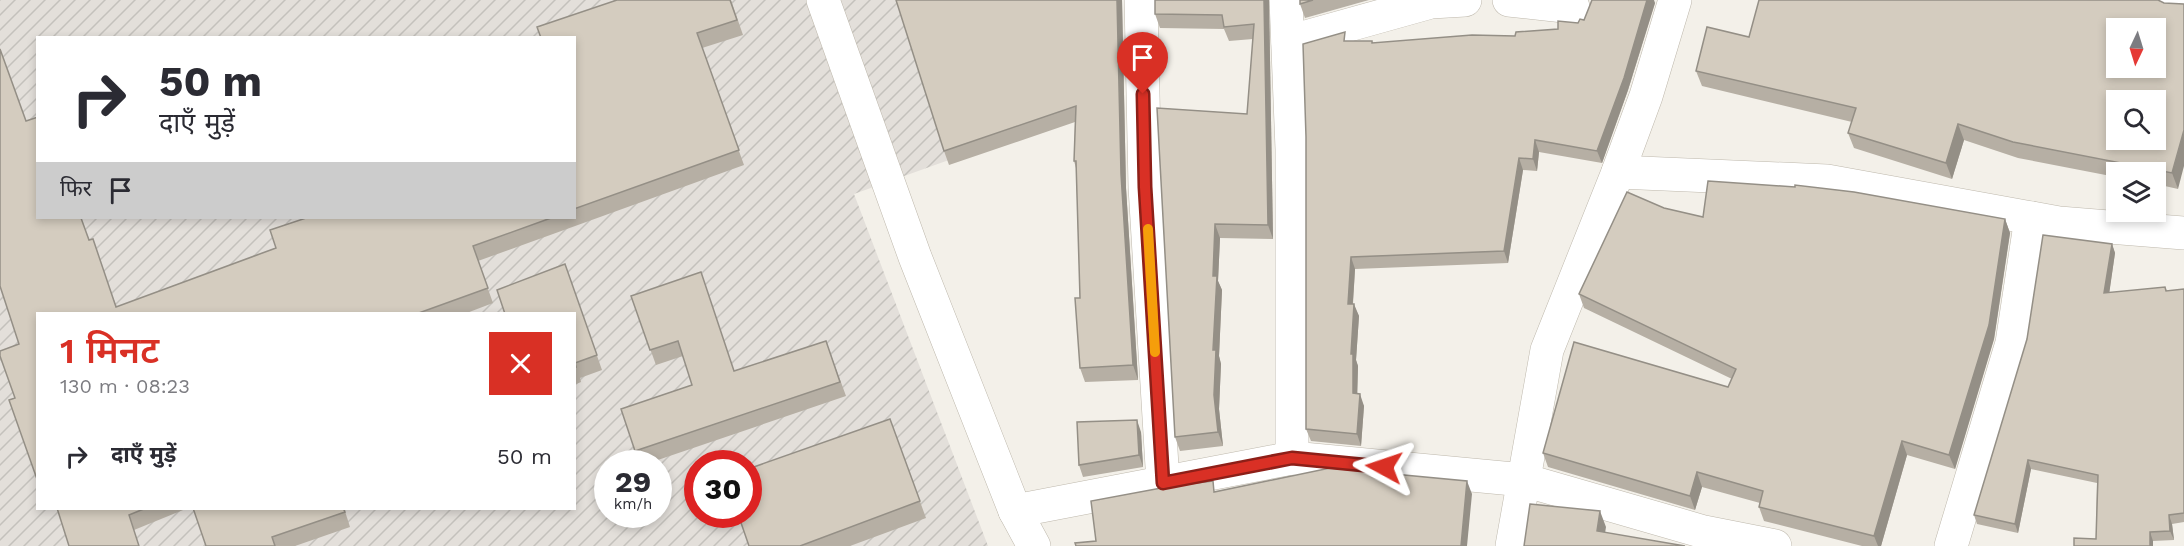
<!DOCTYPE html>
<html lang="hi">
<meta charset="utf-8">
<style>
body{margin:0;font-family:"Work Sans","Noto Sans Devanagari",sans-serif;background:#f7f7f7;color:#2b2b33;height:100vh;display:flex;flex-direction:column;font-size:22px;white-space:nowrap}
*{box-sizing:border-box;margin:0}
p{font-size:20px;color:#7c7c81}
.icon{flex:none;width:33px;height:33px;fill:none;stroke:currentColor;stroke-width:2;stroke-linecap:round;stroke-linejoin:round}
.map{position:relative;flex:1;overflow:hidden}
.panel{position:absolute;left:36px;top:312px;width:540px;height:198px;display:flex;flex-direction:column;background:#fff;border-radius:0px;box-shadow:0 3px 9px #0003}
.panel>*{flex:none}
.guide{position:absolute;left:36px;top:36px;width:540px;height:183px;border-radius:0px;box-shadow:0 3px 9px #0003;background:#fff;color:#2b2b33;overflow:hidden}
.needle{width:39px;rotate:184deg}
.fabs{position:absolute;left:2106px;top:18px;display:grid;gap:12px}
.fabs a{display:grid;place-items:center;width:60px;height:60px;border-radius:0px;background:#fff;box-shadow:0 3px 9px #0003;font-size:30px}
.speed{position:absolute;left:594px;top:450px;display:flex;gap:12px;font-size:30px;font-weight:700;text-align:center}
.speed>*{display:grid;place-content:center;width:78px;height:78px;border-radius:50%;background:#fff;box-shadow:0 3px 9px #0003;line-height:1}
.speed small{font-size:15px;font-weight:400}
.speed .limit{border:9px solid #d22;background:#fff;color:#111}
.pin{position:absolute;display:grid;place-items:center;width:51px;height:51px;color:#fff;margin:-62px -26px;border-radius:50% 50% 50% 0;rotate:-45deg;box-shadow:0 0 6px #0007}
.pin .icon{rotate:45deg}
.me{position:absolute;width:66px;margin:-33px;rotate:275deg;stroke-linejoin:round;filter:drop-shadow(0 0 4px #0008)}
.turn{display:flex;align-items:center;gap:21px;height:126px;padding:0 24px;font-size:27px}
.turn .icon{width:78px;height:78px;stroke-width:2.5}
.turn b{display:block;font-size:42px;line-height:51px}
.then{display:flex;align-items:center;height:57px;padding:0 24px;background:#0003;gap:12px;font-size:22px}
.round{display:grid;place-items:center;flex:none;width:63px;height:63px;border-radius:0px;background:#f7f7f7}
.headline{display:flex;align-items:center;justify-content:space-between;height:102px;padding:0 24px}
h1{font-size:36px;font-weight:600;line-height:45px;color:#d93025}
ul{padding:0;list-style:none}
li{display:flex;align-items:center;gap:18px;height:84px;padding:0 24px}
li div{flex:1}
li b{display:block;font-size:22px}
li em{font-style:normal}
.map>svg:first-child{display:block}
.industrial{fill:url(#industrial-furrows);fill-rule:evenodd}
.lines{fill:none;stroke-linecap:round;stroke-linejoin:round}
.minor-casing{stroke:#beb8ac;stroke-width:34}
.minor{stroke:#fff;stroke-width:33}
.wall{fill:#b6afa4}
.shaded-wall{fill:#948f86}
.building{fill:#d4ccbf;stroke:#948f86;stroke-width:1.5;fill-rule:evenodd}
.route-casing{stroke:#8d1f18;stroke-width:15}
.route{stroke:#d93025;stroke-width:10}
.slow{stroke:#f59e0b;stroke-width:10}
</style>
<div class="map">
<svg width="2184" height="546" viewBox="0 0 2184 546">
<defs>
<pattern id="industrial-furrows" width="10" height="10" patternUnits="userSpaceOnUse" patternTransform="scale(1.5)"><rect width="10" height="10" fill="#e3dfda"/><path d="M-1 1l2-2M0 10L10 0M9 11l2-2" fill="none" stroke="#c4c1bc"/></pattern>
</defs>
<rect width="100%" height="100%" fill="#f3f0e9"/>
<path class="industrial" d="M 0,0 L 1061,0 L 1063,119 L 854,194 L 988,546 L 0,546 ZM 38,38 L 574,38 L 574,218 L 38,218 ZM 38,314 L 574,314 L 574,508 L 38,508 ZM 608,464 L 658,464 L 658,514 L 608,514 ZM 698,464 L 748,464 L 748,514 L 698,514 Z"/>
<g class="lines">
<defs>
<g id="minor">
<polyline points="823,0 915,257 1015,511 1034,546"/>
<polyline points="1141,0 1145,187 1163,483"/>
<polyline points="1286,0 1292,149 1292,458"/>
<polyline points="1509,0 1573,7"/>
<polyline points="2173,0 2184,2"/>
<polyline points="1288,42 1431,2 1465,0"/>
<polyline points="1618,172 1827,181 2059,223 2184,233"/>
<polyline points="1015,511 1292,458 1524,480 1704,532 1775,546"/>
<polyline points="1512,546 1547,350 1618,172 1646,96 1675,0"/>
<polyline points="1951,546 2012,343 2031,218"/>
</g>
</defs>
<use href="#minor" class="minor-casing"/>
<use href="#minor" class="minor"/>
</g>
<g class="wall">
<polygon points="731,0 743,35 702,48 744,165 478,261 493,303 464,314 38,314 15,398 19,344 26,121 89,240 117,307 276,248 306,218 574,218 574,38"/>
<polygon points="1122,0 1126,188 1138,380 1085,382 1080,368 1080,298 1076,168 1074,161 1075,122 949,165 944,151"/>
<polygon points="1155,0 1269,0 1273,239 1220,238 1218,281 1222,290 1219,356 1221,364 1219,409 1223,446 1180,451 1175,437 1157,108 1247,114 1253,39 1229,41 1224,29 1160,28 1155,14"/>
<polygon points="1300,0 1369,0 1305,18 1300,4"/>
<polygon points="2158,0 2178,189 2156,184 2156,172 2116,172 2116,177 2018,158 1964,140 1952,179 1854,148 1848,133 1852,122 1702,86 1696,71 1749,37"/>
<polygon points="1655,3 1628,90 1602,163 1539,152 1537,171 1523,170 1508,263 1355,269 1353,304 1359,316 1356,360 1358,366 1357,394 1364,406 1361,446 1311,441 1306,429 1348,41 1372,41 1373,43 1515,36 1558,29 1578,23 1584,20"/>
<polygon points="1664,208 1703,217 2005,219 2010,233 1994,339 1955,469 1907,455 1881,546 1862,546 1764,521 1759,507 1760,503 1702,487 1695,510 1548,467 1543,453 1728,387 1732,379 1584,308 1579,294"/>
<polygon points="2112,244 2115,253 2109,293 2165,287 2167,291 2184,289 2184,522 2172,524 2174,540 2153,541 2096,539 2097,483 2031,469 2018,533 1977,524 1974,515"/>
<polygon points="565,264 602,370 580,378 581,382 574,385 574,314"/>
<polygon points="631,296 734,371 826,341 846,396 646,464 640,464 621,409 692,385 683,356 656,365"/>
<polygon points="890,419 926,518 850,546 749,546"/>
<polygon points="1141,432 1143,467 1083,477 1079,465"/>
<polygon points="58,508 188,508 134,530"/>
<polygon points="344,508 350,527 295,546 206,546"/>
</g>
<g class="shaded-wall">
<polygon points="1117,0 1122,0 1126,188 1138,380 1133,365 1121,174"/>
<polygon points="1264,0 1269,0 1273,239 1268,225"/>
<polygon points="1647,0 1654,0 1655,3 1628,90 1602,163 1597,151"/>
<polygon points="1958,124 1964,140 1952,179 1946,163"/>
<polygon points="2184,130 2184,166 2178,189 2172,173"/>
<polygon points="1535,140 1539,152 1537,171 1533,159"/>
<polygon points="1519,158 1523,170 1508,263 1504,251"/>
<polygon points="2005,219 2010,233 1994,339 1955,469 1949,455"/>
<polygon points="1215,224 1220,238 1218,281 1222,290 1219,356 1221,364 1219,409 1223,446 1218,432 1214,395 1213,276"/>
<polygon points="2112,244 2115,253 2108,302 2104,293"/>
<polygon points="1351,257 1355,269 1352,316 1348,304"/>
<polygon points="1354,304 1359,316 1356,360 1358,366 1357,405 1353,393 1351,354"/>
<polygon points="1360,394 1364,406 1361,446 1357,434"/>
<polygon points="1137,420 1141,432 1143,467 1139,455"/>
<polygon points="1902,441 1907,455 1881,546 1878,546 1874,536"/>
<polygon points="2028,460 2031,469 2018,533 2015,524"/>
<polygon points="1697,472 1702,487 1695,510 1690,496"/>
<polygon points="1467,481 1472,494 1467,546 1461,546"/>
<polygon points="1600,511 1606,527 1603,546 1597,531"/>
<polygon points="2169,515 2172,524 2174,540 2170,531"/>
<polygon points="2150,532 2153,541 2153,546 2150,546"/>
</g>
<g class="building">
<polygon points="617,0 730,0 737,20 697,33 739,150 574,209 574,38 541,38 537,27"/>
<polygon points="896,0 1117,0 1121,174 1133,365 1080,368 1075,298 1080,298 1076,161 1074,161 1076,106 944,151"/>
<polygon points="1155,0 1264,0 1268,225 1215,224 1213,276 1217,276 1213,350 1216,350 1214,395 1218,432 1175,437 1157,108 1247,114 1254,24 1224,27 1222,15 1155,14"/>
<polygon points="1300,0 1313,0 1300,4"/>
<polygon points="1592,0 1647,0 1624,78 1597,151 1535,140 1533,159 1519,158 1504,251 1351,257 1348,304 1354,304 1351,354 1353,354 1353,393 1360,394 1357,434 1306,429 1306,137 1303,44 1345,32 1344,41 1372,41 1372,43 1472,35 1515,36 1516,32 1558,29 1558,21 1578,23 1580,19 1584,20"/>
<path d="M 1759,0 L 2158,0 L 2164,3 L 2184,4 L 2184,130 L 2172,173 L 2013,142 L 1958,124 L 1946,163 L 1848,133 L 1856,108 L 1696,71 L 1707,27 L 1749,37 ZM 2116,28 L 2156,28 L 2156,68 L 2116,68 ZM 2116,100 L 2156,100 L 2156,140 L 2116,140 Z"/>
<polygon points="0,49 26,121 38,117 38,218 81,218 89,240 93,239 116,307 276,248 270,230 306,218 551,218 473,246 488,288 416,314 38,314 38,482 9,400 15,398 0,356 0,351 19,344 0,286"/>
<polygon points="1708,181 1795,187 1795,185 1854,192 2005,219 1989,325 1949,455 1902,441 1874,536 1759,507 1763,491 1697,472 1690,496 1543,453 1574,342 1728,387 1736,369 1579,294 1627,192 1664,208 1703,217"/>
<polygon points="2043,235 2112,244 2104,293 2165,287 2166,291 2184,289 2184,513 2169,515 2170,531 2150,532 2150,546 2074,546 2074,538 2096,539 2098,475 2028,460 2015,524 1974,515 2027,339"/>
<polygon points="565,264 597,355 575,363 576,367 574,367 574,314 505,314 497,290"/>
<polygon points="701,272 734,371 826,341 840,382 635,451 621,409 692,385 678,341 650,350 631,296"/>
<polygon points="890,419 920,501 800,546 749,546 738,514 748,514 748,469"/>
<polygon points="1137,420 1139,455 1079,465 1077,422"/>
<polygon points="1330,468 1467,481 1461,546 1076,546 1075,543 1096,541 1091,501 1172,486 1213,481 1214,492"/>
<polygon points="1530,504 1600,511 1597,531 1685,546 1524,546"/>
<polygon points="57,508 146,508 129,515 139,546 69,546"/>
<polygon points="193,508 343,508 345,512 272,537 275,546 206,546"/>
</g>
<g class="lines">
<defs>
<polyline id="route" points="1143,94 1145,187 1163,483 1292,458 1384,467"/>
</defs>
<use href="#route" class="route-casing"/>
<use href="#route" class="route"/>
<polyline class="slow" points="1148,229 1155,352"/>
</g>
</svg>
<div class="fabs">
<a><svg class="needle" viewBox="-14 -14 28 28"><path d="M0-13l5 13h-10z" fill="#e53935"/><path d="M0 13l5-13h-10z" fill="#7c7c81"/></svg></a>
<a><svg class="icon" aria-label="search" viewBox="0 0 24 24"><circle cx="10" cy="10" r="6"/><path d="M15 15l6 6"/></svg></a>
<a><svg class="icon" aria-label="layers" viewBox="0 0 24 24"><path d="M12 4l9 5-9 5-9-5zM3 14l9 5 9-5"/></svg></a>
</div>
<div class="speed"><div>29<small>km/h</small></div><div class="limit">30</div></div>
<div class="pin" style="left:1143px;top:94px;background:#d93025"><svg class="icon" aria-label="arrive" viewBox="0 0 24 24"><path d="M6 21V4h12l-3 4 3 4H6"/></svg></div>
<svg class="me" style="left:1384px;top:467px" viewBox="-20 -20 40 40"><path d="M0-17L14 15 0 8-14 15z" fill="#d93025" stroke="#fff" stroke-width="4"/></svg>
<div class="guide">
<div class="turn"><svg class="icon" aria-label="right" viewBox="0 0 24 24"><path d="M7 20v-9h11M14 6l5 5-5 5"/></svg><div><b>50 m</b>दाएँ मुड़ें</div></div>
<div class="then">फिर<svg class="icon" aria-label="arrive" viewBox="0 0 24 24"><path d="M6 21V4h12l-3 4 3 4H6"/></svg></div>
</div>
<section class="panel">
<div class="headline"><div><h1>1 मिनट</h1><p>130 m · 08:23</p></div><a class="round" style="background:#d93025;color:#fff"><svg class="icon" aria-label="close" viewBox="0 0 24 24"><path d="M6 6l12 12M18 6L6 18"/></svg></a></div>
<ul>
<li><svg class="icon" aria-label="right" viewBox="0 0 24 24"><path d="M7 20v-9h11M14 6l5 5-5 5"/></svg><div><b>दाएँ मुड़ें</b></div><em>50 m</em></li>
</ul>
</section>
</div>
